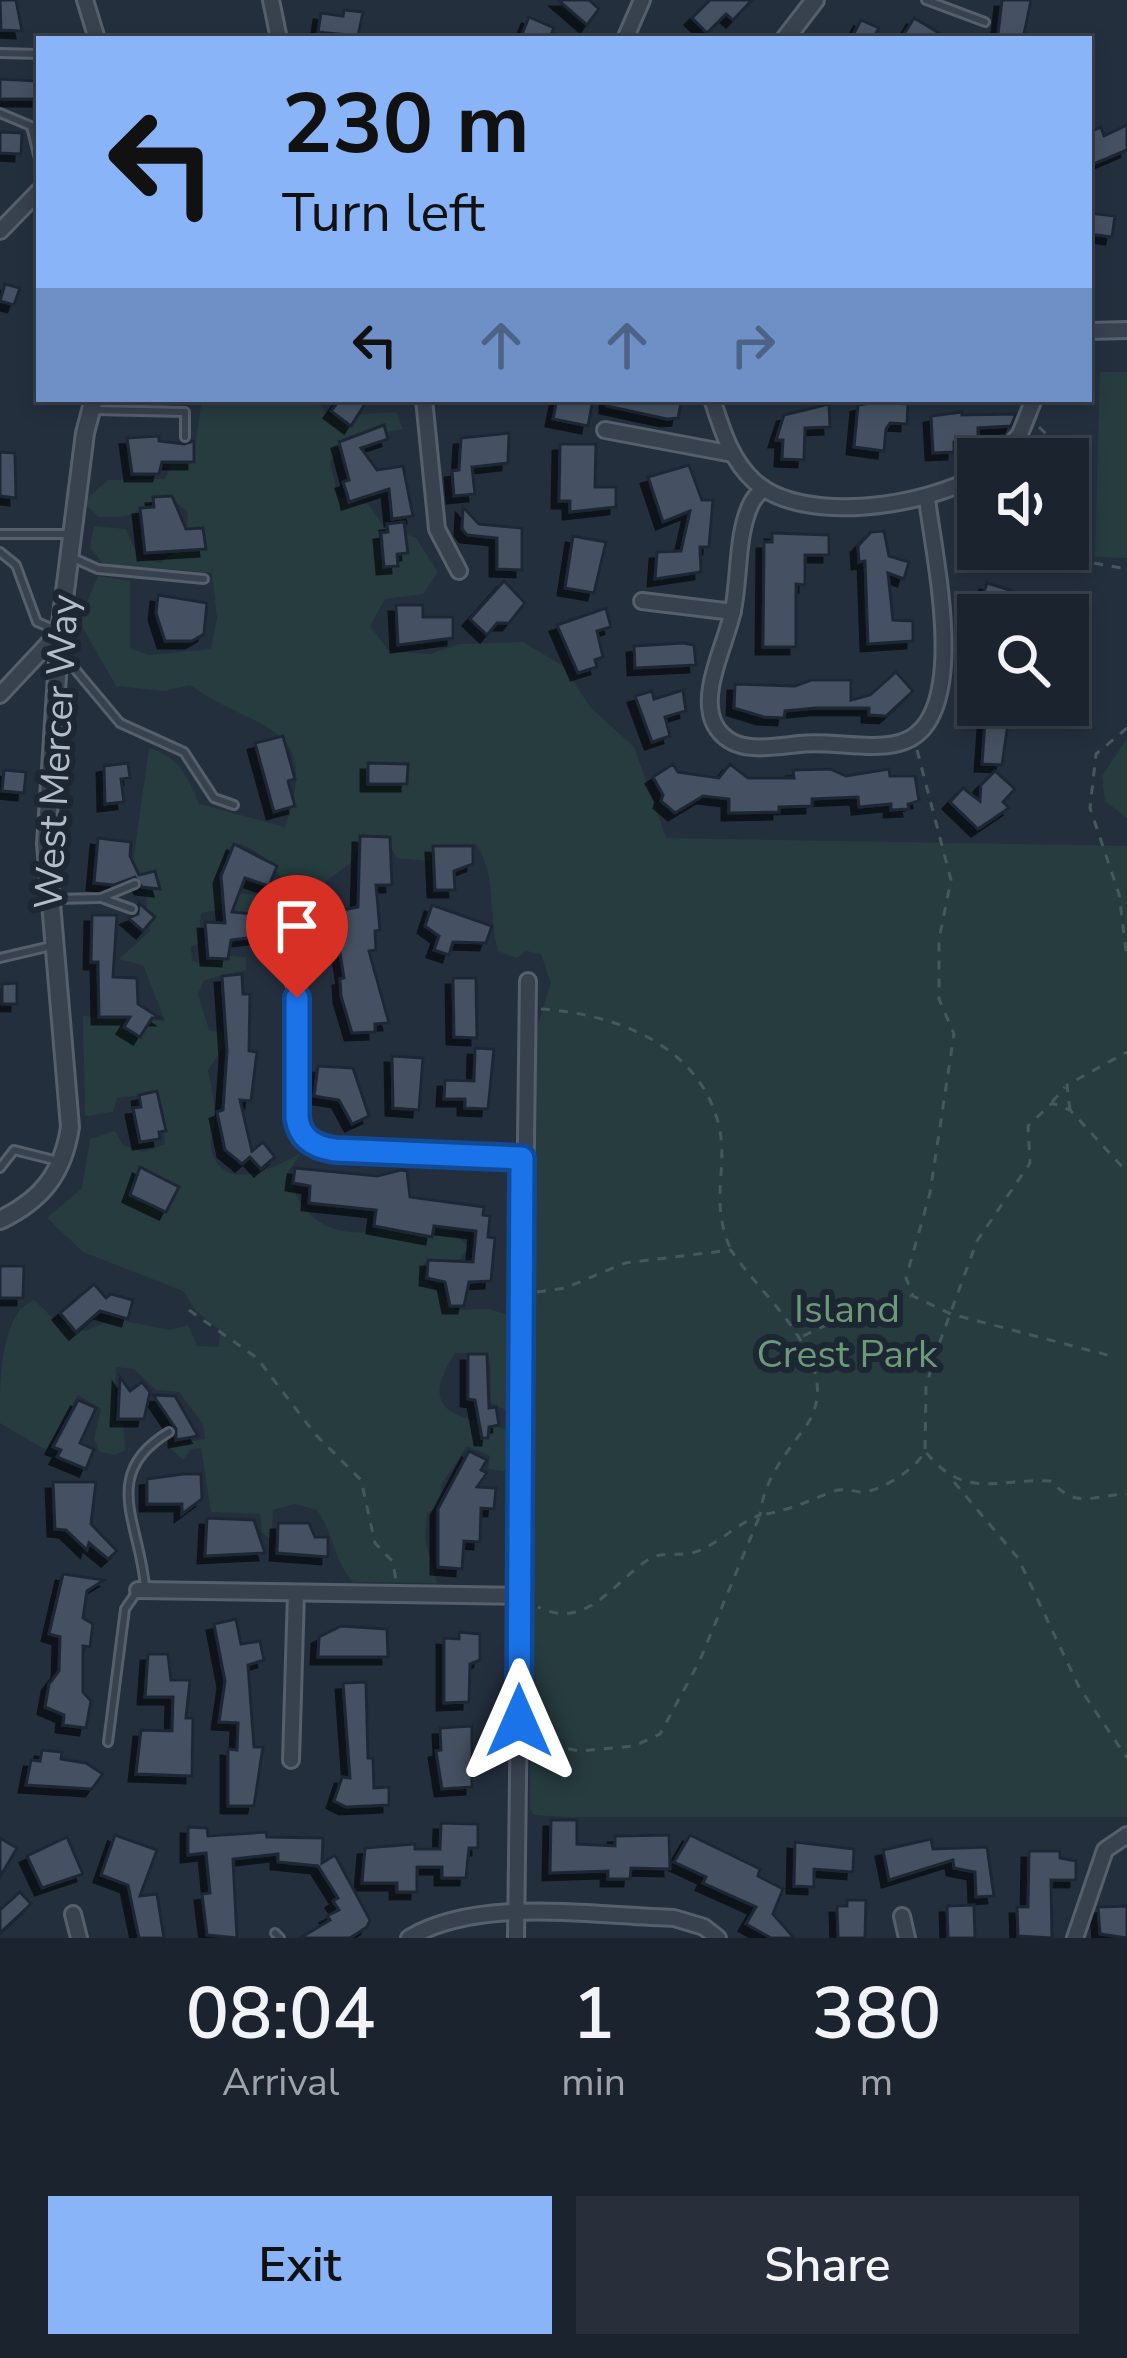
<!DOCTYPE html>
<style>
body{margin:0;font-family:"Nunito Sans",sans-serif;background:#282f3a;color:#f1f3f6;height:100vh;display:flex;flex-direction:column;font-size:45px;white-space:nowrap}
*{box-sizing:border-box;margin:0}
p{font-size:39px;color:#a0a4aa}
.icon{flex:none;width:66px;height:66px;fill:none;stroke:currentColor;stroke-width:2;stroke-linecap:round;stroke-linejoin:round}
.map{position:relative;height:1938px;overflow:hidden}
.side{display:flex;flex-direction:column;background:#1b232e;flex:1}
.side>*{flex:none}
.top-card{position:absolute;left:36px;top:36px;width:1056px;height:366px;border-radius:0px;box-shadow:0 6px 18px #0003,0 0 0 3px #39404a;background:#8ab4f8;color:#111;overflow:hidden}
.fabs{position:absolute;left:957px;top:438px;display:grid;gap:24px}
.fabs a{display:grid;place-items:center;width:132px;height:132px;border-radius:0px;background:#1b232e;box-shadow:0 6px 18px #0003,0 0 0 3px #39404a;font-size:60px}
.pin{position:absolute;display:grid;place-items:center;width:102px;height:102px;color:#fff;margin:-123px -51px;border-radius:50% 50% 50% 0;rotate:-45deg;box-shadow:0 0 12px #0007}
.pin .icon{rotate:45deg}
.me{position:absolute;width:132px;margin:-66px;rotate:0deg;stroke-linejoin:round;filter:drop-shadow(0 0 9px #0008)}
.turn{display:flex;align-items:center;gap:42px;height:252px;padding:0 48px;font-size:54px}
.turn .icon{width:156px;height:156px;stroke-width:2.5}
.turn b{display:block;font-size:84px;line-height:102px}
.lanes{display:flex;align-items:center;height:114px;padding:0 48px;background:#0003;justify-content:center;gap:60px;direction:ltr}
.lanes .off{opacity:.35}
.eta{display:flex;justify-content:space-evenly;align-items:center;height:204px;text-align:center}
.eta b{font-size:72px;font-weight:600;line-height:84px}
.cta{display:flex;gap:24px;margin-top:auto;padding:24px 48px}
.cta a{flex:1;height:138px;border-radius:0px;background:#8ab4f8;color:#111;font-size:48px;font-weight:600;line-height:138px;text-align:center}
.cta a+a{background:#282f3a;color:#f1f3f6}
.map>svg:first-child{display:block}
.green{fill:#263c3f}
.building{fill:#455162;stroke:#1f2835;stroke-width:3;filter:url(#shadow)}
.lines{fill:none;stroke-linecap:round;stroke-linejoin:round}
.service-casing{stroke:#565f6c;stroke-width:12}
.minor-casing{stroke:#565f6c;stroke-width:20}
.tertiary-casing{stroke:#565f6c;stroke-width:22}
.path{stroke:#44595c;stroke-width:3;stroke-dasharray:9 9;stroke-linecap:butt}
.service{stroke:#38414e;stroke-width:6}
.minor{stroke:#38414e;stroke-width:14}
.tertiary{stroke:#38414e;stroke-width:16}
.route-casing{stroke:#114b97;stroke-width:30}
.route{stroke:#1a73e8;stroke-width:21}
.labels{text-anchor:middle;dominant-baseline:central;stroke-width:12;stroke-linejoin:round;paint-order:stroke}
.street-label{font-size:39px;fill:#b4bcc9;stroke:#1d2633}
.park-label{font-size:39px;fill:#6b9a76;stroke:#1d2633}
</style>
<div class="map">
<svg width="1127" height="1938" viewBox="0 0 1127 1938">
<defs>
<filter id="shadow"><feDropShadow dx="-7" dy="7" stdDeviation="0" flood-color="#0009"/></filter>
</defs>
<rect width="100%" height="100%" fill="#242f3e"/>
<g class="green">
<polygon points="1100,372 1127,372 1127,558 1095,557"/>
<path d="M 202,399 L 314,399 L 330,417 L 396,412 L 403,429 L 346,440 L 330,462 L 338,497 L 368,504 L 382,524 L 416,538 L 438,572 L 423,594 L 385,599 L 370,626 L 389,651 L 430,654 L 459,644 L 523,642 L 563,666 L 591,708 L 634,747 L 666,838 L 1127,846 L 1127,1817 L 565,1817 L 534,1815 L 530,1809 L 533,1040 L 551,983 L 541,954 L 526,951 L 517,958 L 498,951 C 488,915 497,875 476,844 L 434,844 L 430,861 L 397,858 L 388,843 L 362,841 L 352,862 L 295,904 C 284,878 265,850 236,843 L 225,852 L 220,891 L 264,896 L 286,927 L 279,940 L 269,943 C 259,917 227,902 201,914 L 198,944 L 191,947 L 192,961 L 208,964 L 224,954 L 246,958 L 246,970 L 204,980 L 198,994 L 209,1030 L 232,1034 L 208,1070 C 211,1086 215,1103 215,1119 C 215,1127 210,1139 211,1148 C 222,1197 277,1166 301,1153 L 288,1172 C 309,1257 387,1235 448,1210 L 448,1225 L 468,1247 L 459,1261 L 423,1263 L 427,1281 L 456,1310 L 490,1309 L 510,1316 L 508,1411 L 491,1403 L 490,1362 L 472,1353 L 455,1353 C 413,1419 465,1415 511,1431 L 513,1464 L 504,1471 L 488,1469 L 490,1456 L 467,1446 L 441,1485 L 440,1507 L 427,1513 L 425,1540 L 437,1583 L 353,1582 C 333,1559 334,1534 317,1510 L 294,1504 L 273,1510 L 271,1540 L 262,1532 L 260,1514 L 211,1512 L 201,1448 L 191,1449 L 183,1460 L 168,1446 L 205,1439 L 203,1424 L 179,1392 L 156,1390 L 134,1369 L 116,1367 L 114,1420 L 123,1424 L 125,1450 L 115,1455 L 100,1452 L 94,1439 L 101,1409 L 78,1395 L 46,1450 L 0,1423 C 0,1380 0,1314 34,1300 L 60,1325 L 85,1331 L 114,1319 L 170,1330 L 188,1325 L 197,1346 L 219,1347 L 220,1330 L 196,1311 L 183,1291 L 83,1252 L 47,1218 L 82,1188 L 90,1139 L 115,1131 L 123,1145 L 144,1152 L 165,1144 L 158,1093 L 117,1098 L 113,1112 L 85,1116 L 83,1016 L 165,1021 L 143,965 L 119,959 L 150,931 L 145,889 L 132,869 L 149,748 C 179,757 188,776 199,804 L 285,827 C 323,719 256,733 190,685 L 164,691 L 116,686 L 79,621 L 98,576 L 130,581 L 130,648 L 149,655 L 211,649 L 217,618 L 212,573 L 103,564 L 90,547 L 94,526 L 126,529 L 138,557 L 161,563 L 186,541 L 188,512 C 157,486 157,504 129,515 C 121,518 107,516 99,517 L 83,502 L 108,480 L 165,479 L 179,447 L 196,439 Z"/>
<polygon points="1127,739 1127,818 1105,801 1102,776"/>
</g>
<g class="building">
<polygon points="0,0 16,0 22,31 1,30"/>
<polygon points="558,0 589,0 599,9 587,25"/>
<polygon points="710,0 752,0 733,20 726,14 707,33 692,18"/>
<polygon points="1002,0 1031,0 1023,39 998,34"/>
<polygon points="344,10 363,12 358,36 318,32 321,13 343,16"/>
<polygon points="529,17 554,28 549,39 520,39"/>
<polygon points="914,18 949,39 901,39"/>
<polygon points="861,20 879,28 873,39 851,39"/>
<polygon points="0,79 38,81 38,99 0,99"/>
<polygon points="1127,125 1127,150 1089,166 1089,132 1101,127 1104,136"/>
<polygon points="0,132 22,133 21,154 0,153"/>
<polygon points="1089,213 1115,216 1112,237 1089,234"/>
<polygon points="5,284 20,288 14,305 0,301"/>
<polygon points="340,399 368,399 351,426 331,411"/>
<polygon points="557,399 593,399 588,426 553,419"/>
<polygon points="607,399 682,399 678,418 667,419 607,406"/>
<polygon points="877,402 908,404 907,424 890,423 886,429 884,451 854,447 858,405"/>
<polygon points="829,404 830,427 805,428 804,460 782,459 783,440 776,440 784,415"/>
<polygon points="962,412 962,415 1016,414 1011,426 978,428 978,438 954,442 954,452 933,453 931,416"/>
<polygon points="384,425 388,439 361,448 377,470 403,466 413,516 392,519 389,489 349,502 347,494 343,482 349,480 339,442"/>
<polygon points="509,433 508,463 472,467 475,494 454,496 452,471 459,470 461,438"/>
<polygon points="159,436 159,441 184,444 194,441 194,462 162,462 159,474 132,474 127,438"/>
<polygon points="560,444 596,444 595,487 616,487 616,507 570,512 570,501 559,501"/>
<polygon points="0,452 15,453 16,498 0,496"/>
<polygon points="689,465 702,500 713,500 709,547 700,547 701,572 655,579 657,552 681,551 690,511 663,522 648,477"/>
<polygon points="172,496 186,529 203,528 206,549 145,553 140,508 154,507 153,497"/>
<polygon points="463,507 479,524 522,528 522,570 497,569 497,538 467,535 462,529"/>
<polygon points="404,522 408,553 397,554 398,566 384,567 381,533 388,532 387,524"/>
<polygon points="884,531 889,556 909,562 904,579 888,573 893,620 913,621 913,641 868,644 865,561 859,562 858,546 871,532"/>
<polygon points="772,533 829,535 829,555 805,555 805,585 796,584 796,647 763,647 764,542 772,542"/>
<polygon points="573,536 606,542 594,593 565,588"/>
<polygon points="504,581 525,603 509,623 497,623 487,635 470,619"/>
<polygon points="987,583 1013,591 1005,615 976,615"/>
<polygon points="158,595 207,603 204,634 192,641 165,641 156,613"/>
<polygon points="396,605 423,605 423,617 453,617 453,638 398,645"/>
<polygon points="606,608 611,627 597,631 603,657 595,660 597,667 578,673 557,625"/>
<polygon points="683,643 694,645 696,665 635,668 634,646"/>
<polygon points="896,672 913,691 886,716 869,715 869,708 816,708 785,711 784,718 764,717 734,708 735,684 795,686 811,680 851,680 851,700 870,695"/>
<polygon points="683,690 686,711 665,717 670,736 652,742 635,696 652,691 654,699"/>
<polygon points="986,708 1010,710 1002,765 982,764"/>
<polygon points="283,736 295,779 288,781 295,806 274,812 255,743"/>
<polygon points="128,763 130,778 121,779 124,802 105,804 104,766"/>
<polygon points="368,763 408,764 407,784 368,784"/>
<polygon points="673,764 678,772 719,778 730,764 748,778 794,778 793,770 830,769 846,776 889,769 890,776 915,776 919,801 908,804 909,809 891,810 891,804 859,807 858,797 812,799 812,806 779,807 779,812 729,813 729,799 703,796 675,813 661,801 663,795 653,777"/>
<polygon points="4,770 26,772 24,793 2,791"/>
<polygon points="995,771 1015,789 1003,802 1009,808 978,829 950,802 963,788 980,801 981,785"/>
<polygon points="360,836 390,837 392,885 376,885 380,930 375,931 376,950 369,951 389,1023 375,1024 375,1032 352,1033 341,996 340,979 344,978 338,941 333,942 328,913 358,907"/>
<polygon points="98,838 131,842 130,856 139,875 155,871 160,889 142,887 135,877 114,885 94,883"/>
<polygon points="234,844 277,866 269,886 245,878 232,912 263,915 264,936 231,940 228,959 208,958 205,922 225,923 221,876"/>
<polygon points="433,846 473,846 473,864 454,871 455,890 435,890"/>
<polygon points="139,903 155,917 143,931 128,918 138,914"/>
<polygon points="432,905 492,926 486,943 453,942 449,955 434,950 439,936 425,926"/>
<polygon points="92,915 117,915 113,977 137,978 138,1004 160,1018 152,1018 140,1037 124,1027 130,1017 99,1017 98,962 91,962"/>
<polygon points="242,974 243,994 250,994 249,1051 257,1052 251,1101 240,1100 252,1151 263,1142 275,1157 261,1169 250,1157 242,1164 225,1150 217,1112 223,1110 227,1051 222,976"/>
<polygon points="453,978 476,978 477,1038 454,1037"/>
<polygon points="17,983 17,1004 2,1004 2,984"/>
<polygon points="475,1048 494,1049 488,1109 465,1108 465,1099 444,1099 445,1080 474,1081"/>
<polygon points="392,1056 423,1058 419,1110 393,1108"/>
<polygon points="318,1066 353,1068 369,1116 352,1124 339,1100 314,1096"/>
<polygon points="157,1091 166,1131 159,1132 160,1139 140,1142 133,1108 141,1107 139,1095"/>
<polygon points="140,1167 179,1187 166,1212 130,1195"/>
<polygon points="295,1168 377,1176 401,1170 407,1171 410,1197 484,1207 483,1215 490,1216 488,1237 495,1238 491,1281 469,1282 464,1306 450,1306 445,1282 427,1278 428,1260 473,1262 476,1231 434,1226 432,1237 374,1226 376,1210 309,1203 310,1186 293,1183"/>
<polygon points="0,1266 24,1266 23,1298 0,1298"/>
<polygon points="94,1284 106,1298 111,1294 133,1300 128,1319 100,1311 76,1332 60,1313"/>
<polygon points="468,1354 487,1354 489,1408 496,1407 499,1425 489,1427 488,1438 482,1438 475,1400 468,1399"/>
<polygon points="120,1377 130,1391 142,1382 150,1392 144,1419 118,1419"/>
<polygon points="153,1395 175,1396 198,1436 176,1440 176,1429"/>
<polygon points="78,1400 96,1408 80,1443 94,1449 86,1469 57,1457 61,1450 53,1447"/>
<polygon points="469,1451 487,1460 481,1470 487,1473 477,1487 496,1488 494,1509 481,1508 480,1542 464,1541 462,1569 438,1567 438,1509"/>
<polygon points="183,1474 201,1474 202,1499 182,1514 182,1504 147,1504 147,1479"/>
<polygon points="53,1482 96,1482 91,1524 117,1551 108,1559 89,1543 87,1550 66,1530 55,1529"/>
<polygon points="207,1518 254,1520 265,1553 205,1556"/>
<polygon points="278,1523 309,1523 315,1537 328,1537 328,1557 277,1553"/>
<polygon points="63,1574 104,1580 87,1591 83,1618 93,1624 90,1647 83,1646 83,1692 91,1701 86,1728 63,1725 64,1715 45,1707 49,1684 59,1671 60,1637 49,1634"/>
<polygon points="236,1619 241,1644 260,1641 264,1660 248,1665 254,1747 263,1747 254,1806 228,1806 228,1749 237,1750 238,1723 219,1722 225,1681 214,1624"/>
<polygon points="341,1626 387,1629 388,1657 318,1657 319,1637"/>
<polygon points="459,1632 480,1634 480,1660 470,1664 469,1702 444,1703 444,1638 459,1639"/>
<polygon points="148,1654 168,1654 171,1680 190,1680 186,1718 193,1718 192,1776 136,1774 141,1730 172,1731 173,1697 145,1697"/>
<polygon points="366,1682 368,1758 373,1758 374,1788 389,1787 389,1805 346,1807 334,1801 342,1777 350,1778 343,1683"/>
<polygon points="472,1726 472,1787 442,1789 436,1751 441,1750 440,1728"/>
<polygon points="42,1750 62,1752 61,1759 86,1763 103,1774 92,1789 26,1785 31,1760 40,1761"/>
<polygon points="551,1820 577,1820 577,1844 615,1846 615,1836 669,1835 670,1869 631,1868 630,1879 608,1879 608,1871 550,1873"/>
<polygon points="441,1823 478,1824 478,1848 469,1848 466,1878 442,1878 442,1867 417,1867 417,1892 397,1892 397,1883 362,1883 365,1848 415,1844 415,1849 440,1849"/>
<polygon points="188,1827 207,1828 208,1836 266,1832 267,1837 323,1838 322,1863 335,1855 370,1920 367,1927 350,1938 300,1938 330,1920 327,1916 339,1910 333,1901 338,1898 318,1866 278,1862 278,1854 233,1859 237,1938 207,1935 202,1894 210,1893 206,1853 188,1855"/>
<polygon points="115,1835 157,1850 140,1896 157,1894 164,1938 139,1938 128,1885 101,1875"/>
<polygon points="690,1835 760,1869 758,1876 783,1889 773,1914 794,1938 771,1938 746,1924 756,1907 703,1883 706,1877 674,1862"/>
<polygon points="67,1837 83,1874 42,1888 27,1856"/>
<polygon points="0,1838 17,1848 0,1877"/>
<polygon points="931,1839 933,1849 987,1847 994,1896 976,1897 975,1872 954,1868 953,1860 889,1880 883,1850"/>
<polygon points="795,1842 854,1849 853,1872 814,1869 814,1887 794,1886"/>
<polygon points="1029,1851 1060,1851 1060,1858 1076,1861 1076,1880 1051,1880 1052,1938 1018,1936 1017,1907 1028,1907"/>
<polygon points="20,1892 31,1904 0,1933 0,1910"/>
<polygon points="847,1900 866,1900 865,1938 838,1938 837,1906 847,1906"/>
<polygon points="974,1905 975,1938 948,1938 947,1906"/>
<polygon points="1127,1906 1127,1938 1100,1934 1098,1907"/>
</g>
<g class="lines">
<defs>
<g id="service">
<polyline points="926,0 985,22"/>
<polyline points="0,53 39,54"/>
<polyline points="0,113 31,126 39,159"/>
<polyline points="95,410 185,412 185,437"/>
<polyline points="0,534 67,534"/>
<polyline points="0,552 16,565 37,622 56,630"/>
<polyline points="71,557 98,569 204,579"/>
<polyline points="64,656 120,723 184,752 214,798 234,805"/>
<polyline points="56,899 101,898 135,884"/>
<polyline points="104,899 132,909"/>
<polyline points="0,958 51,946"/>
<polyline points="0,1168 14,1150 58,1161"/>
<path d="M 145,1587 C 140,1523 99,1474 169,1432"/>
<polyline points="108,1742 125,1609 136,1593"/>
<polyline points="275,1933 280,1938"/>
</g>
<g id="minor">
<polyline points="85,0 97,39"/>
<polyline points="271,0 279,39"/>
<polyline points="625,39 642,0"/>
<polyline points="0,231 39,191"/>
<polyline points="1089,331 1127,330"/>
<polyline points="424,399 437,529 459,571"/>
<path d="M 712,399 C 722,429 730,459 754,481 C 803,526 927,506 978,475"/>
<polyline points="605,430 733,454"/>
<polyline points="999,459 1020,434 1034,399"/>
<path d="M 763,488 C 760,492 754,498 752,502 C 736,533 740,577 733,610 C 727,642 698,694 715,725 C 732,756 771,747 799,744 C 831,740 868,751 899,743 C 974,724 933,554 927,498"/>
<polyline points="642,601 733,612"/>
<polyline points="0,695 60,631"/>
<path d="M 291,967 L 297,998 L 297,1118 C 300,1139 314,1147 335,1150 L 522,1158"/>
<polyline points="138,1590 518,1596"/>
<polyline points="291,1760 296,1593"/>
<polyline points="73,1914 79,1938"/>
<polyline points="902,1916 907,1938"/>
<path d="M 409,1938 C 480,1896 593,1916 674,1918 L 704,1927 L 718,1938"/>
<polyline points="516,1938 528,981"/>
<polyline points="1075,1938 1105,1850 1127,1835"/>
</g>
<g id="tertiary">
<polyline points="785,39 815,0"/>
<path d="M 0,1220 C 42,1200 63,1173 70,1127 L 46,844 L 60,631 L 85,433 L 94,399"/>
</g>
</defs>
<use href="#service" class="service-casing"/>
<use href="#minor" class="minor-casing"/>
<use href="#tertiary" class="tertiary-casing"/>
<g class="path">
<polyline points="1039,427 1085,472 1079,529 1088,562 1127,569"/>
<polyline points="1127,728 1096,754 1090,808 1119,894 1127,959"/>
<polyline points="917,750 951,880 939,939 939,999 954,1034 930,1193 906,1278 913,1296 951,1314 1111,1356"/>
<path d="M 541,1009 C 615,1014 697,1044 718,1122 C 730,1167 708,1199 731,1250"/>
<polyline points="1052,1102 1065,1087"/>
<polyline points="1070,1110 1067,1085 1127,1052"/>
<path d="M 537,1292 L 565,1288 L 625,1263 L 731,1250 C 759,1295 849,1364 806,1426 C 785,1455 764,1479 760,1515 C 736,1524 719,1544 695,1552 C 681,1557 662,1551 649,1559 C 612,1583 587,1631 538,1607"/>
<polyline points="189,1310 257,1358 315,1434 361,1480 375,1543 393,1562 396,1581"/>
<polyline points="858,1312 911,1296"/>
<polyline points="803,1336 839,1319"/>
<polyline points="925,1449 926,1387 935,1355 977,1241 1030,1163 1028,1126 1052,1103 1070,1110 1127,1172"/>
<polyline points="954,1482 1018,1558 1079,1687 1127,1758"/>
<path d="M 534,1749 L 542,1744 L 580,1751 L 634,1746 L 660,1734 L 700,1660 L 760,1515 C 788,1511 808,1501 834,1491 C 846,1487 852,1492 863,1492 C 882,1491 918,1467 925,1451 C 964,1501 997,1478 1051,1481 C 1077,1509 1088,1496 1127,1494"/>
</g>
<use href="#service" class="service"/>
<use href="#minor" class="minor"/>
<use href="#tertiary" class="tertiary"/>
</g>
<g class="lines">
<defs>
<path id="route" d="M 297,998 L 297,1118 C 300,1139 314,1147 335,1150 L 522,1158 L 519,1721"/>
</defs>
<use href="#route" class="route-casing"/>
<use href="#route" class="route"/>
</g>
<g class="labels">
<g class="street-label">
<text transform="translate(57 752) rotate(-87)">West Mercer Way</text>
</g>
<g class="park-label">
<text x="847" y="1309">Island<tspan x="847" dy="45">Crest Park</tspan></text>
</g>
</g>
</svg>
<div class="fabs">
<a><svg class="icon" aria-label="sound" viewBox="0 0 24 24"><path d="M4 9h4l5-4v14l-5-4H4zM17 9q2 3 0 6"/></svg></a>
<a><svg class="icon" aria-label="search" viewBox="0 0 24 24"><circle cx="10" cy="10" r="6"/><path d="M15 15l6 6"/></svg></a>
</div>
<div class="pin" style="left:297px;top:998px;background:#d93025"><svg class="icon" aria-label="arrive" viewBox="0 0 24 24"><path d="M6 21V4h12l-3 4 3 4H6"/></svg></div>
<svg class="me" style="left:519px;top:1721px" viewBox="-20 -20 40 40"><path d="M0-17L14 15 0 8-14 15z" fill="#1a73e8" stroke="#fff" stroke-width="4"/></svg>
<div class="top-card">
<div class="turn"><svg class="icon" aria-label="left" viewBox="0 0 24 24"><path d="M17 20v-9H6M10 6l-5 5 5 5"/></svg><div><b>230 m</b>Turn left</div></div>
<div class="lanes"><svg class="icon" aria-label="left" viewBox="0 0 24 24"><path d="M17 20v-9H6M10 6l-5 5 5 5"/></svg><svg class="icon off" aria-label="ahead" viewBox="0 0 24 24"><path d="M12 20V5M6 11l6-6 6 6"/></svg><svg class="icon off" aria-label="ahead" viewBox="0 0 24 24"><path d="M12 20V5M6 11l6-6 6 6"/></svg><svg class="icon off" aria-label="right" viewBox="0 0 24 24"><path d="M7 20v-9h11M14 6l5 5-5 5"/></svg></div>
</div>
</div>
<section class="side">
<div class="eta">
<div><b>08:04</b><p>Arrival</p></div>
<div><b>1</b><p>min</p></div>
<div><b>380</b><p>m</p></div>
</div>
<div class="cta"><a>Exit</a><a>Share</a></div>
</section>
